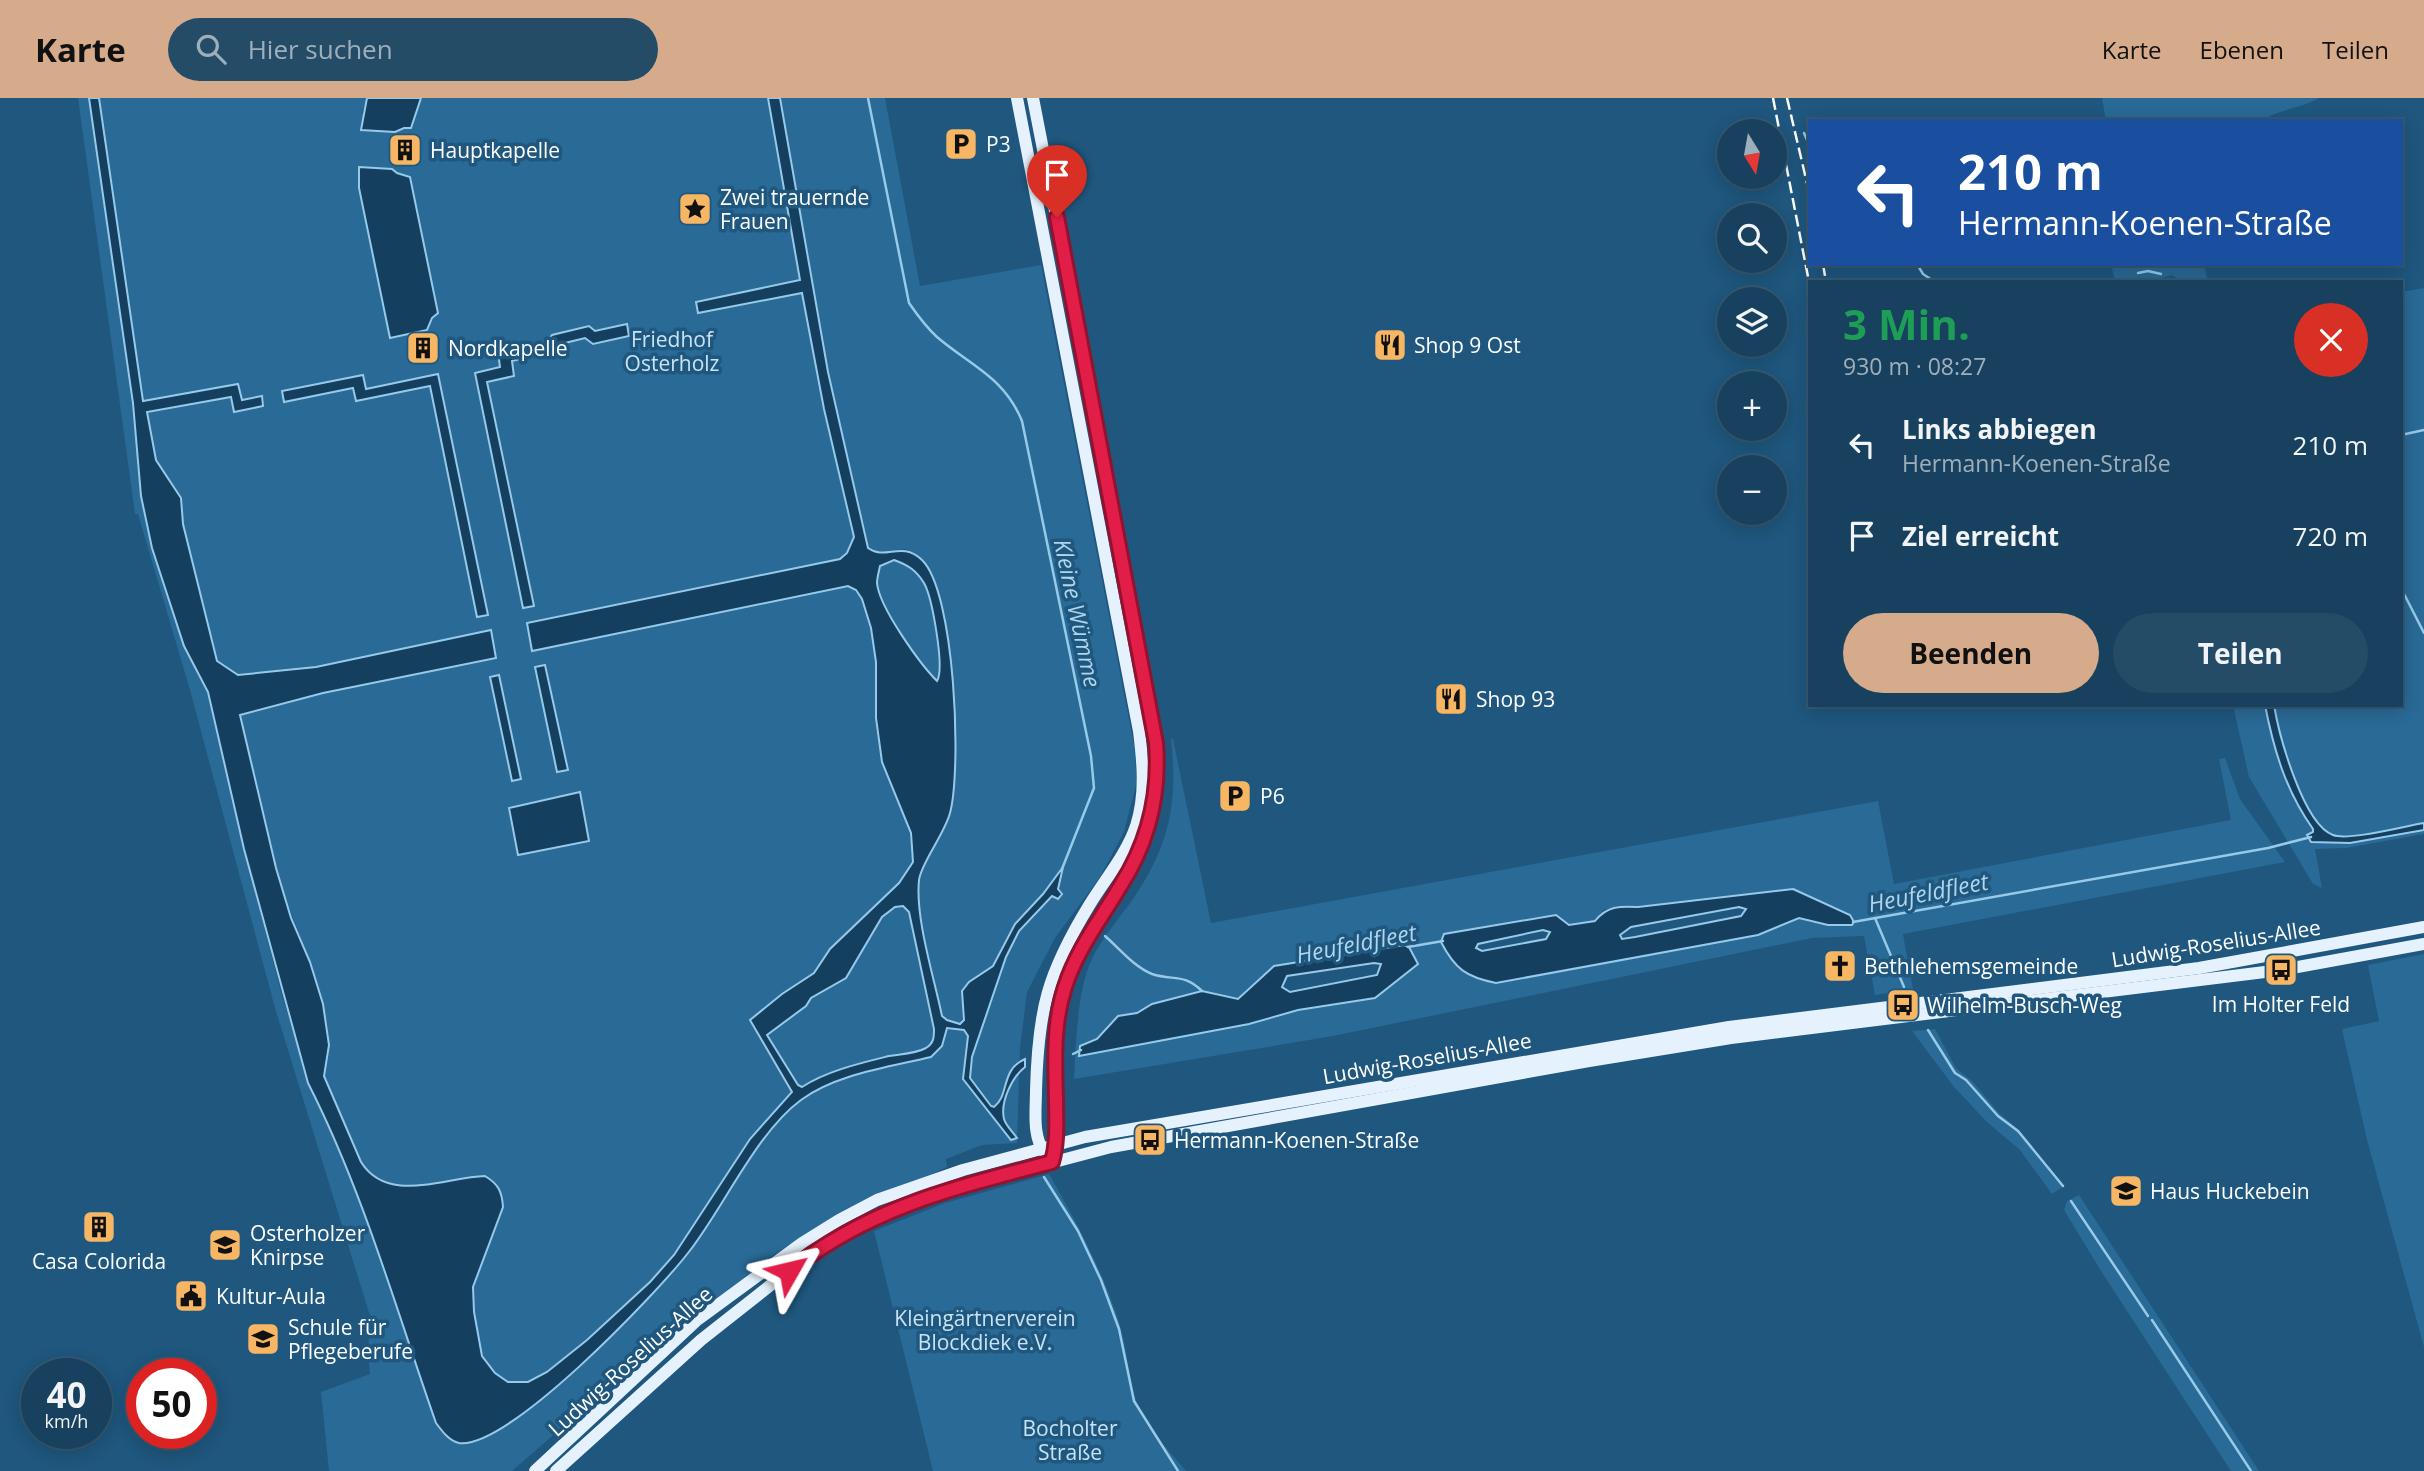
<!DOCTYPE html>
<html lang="de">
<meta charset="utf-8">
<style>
body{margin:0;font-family:"Open Sans",sans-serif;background:#244c67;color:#f1f3f6;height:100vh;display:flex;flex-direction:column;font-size:26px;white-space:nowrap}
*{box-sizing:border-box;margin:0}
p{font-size:23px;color:#9eafbc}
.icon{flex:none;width:38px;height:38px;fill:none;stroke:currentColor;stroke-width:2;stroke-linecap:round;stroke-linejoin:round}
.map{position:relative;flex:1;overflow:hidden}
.details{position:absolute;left:1808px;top:182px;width:595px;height:427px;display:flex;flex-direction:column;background:#17415e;border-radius:0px;box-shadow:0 4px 18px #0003,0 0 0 2px #365a73}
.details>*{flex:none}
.hud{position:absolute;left:1808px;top:21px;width:595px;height:147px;border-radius:0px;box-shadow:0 4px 18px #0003,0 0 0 2px #365a73;background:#1a4fa0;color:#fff;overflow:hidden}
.needle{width:46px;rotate:169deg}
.controls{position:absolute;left:1717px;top:21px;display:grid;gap:14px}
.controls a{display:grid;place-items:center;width:70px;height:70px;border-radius:50%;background:#17415e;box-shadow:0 4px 18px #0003,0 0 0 2px #365a73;font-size:35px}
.speed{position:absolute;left:21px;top:1260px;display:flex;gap:14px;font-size:35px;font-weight:700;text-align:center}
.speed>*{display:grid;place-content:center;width:91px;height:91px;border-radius:50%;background:#17415e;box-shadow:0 4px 18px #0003,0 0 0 2px #365a73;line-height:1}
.speed small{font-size:18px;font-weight:400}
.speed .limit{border:10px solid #d22;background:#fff;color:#111}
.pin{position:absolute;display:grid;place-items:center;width:60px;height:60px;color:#fff;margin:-72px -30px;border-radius:50% 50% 50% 0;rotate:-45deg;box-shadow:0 0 7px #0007}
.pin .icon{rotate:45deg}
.me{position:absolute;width:77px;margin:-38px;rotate:53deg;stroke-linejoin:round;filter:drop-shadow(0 0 5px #0008)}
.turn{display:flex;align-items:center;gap:24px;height:147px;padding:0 35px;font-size:32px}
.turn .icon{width:91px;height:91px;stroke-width:2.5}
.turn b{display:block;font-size:49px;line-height:60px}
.round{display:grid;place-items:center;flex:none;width:74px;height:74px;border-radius:37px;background:#244c67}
.summary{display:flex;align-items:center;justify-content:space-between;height:119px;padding:0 35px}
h1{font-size:42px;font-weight:700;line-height:52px;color:#1e9e55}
.primary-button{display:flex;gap:14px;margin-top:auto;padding:14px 35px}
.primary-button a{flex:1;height:80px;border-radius:42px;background:#d6ab8b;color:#111;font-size:28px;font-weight:700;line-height:80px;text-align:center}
.primary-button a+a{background:#244c67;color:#f1f3f6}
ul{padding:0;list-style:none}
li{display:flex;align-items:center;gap:21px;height:91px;padding:0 35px}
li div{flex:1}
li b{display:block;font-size:26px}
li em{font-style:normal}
header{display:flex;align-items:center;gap:42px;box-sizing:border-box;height:98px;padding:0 35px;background:#d6ab8b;color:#111}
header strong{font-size:33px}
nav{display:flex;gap:38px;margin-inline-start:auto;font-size:24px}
.search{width:490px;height:63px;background:#244c67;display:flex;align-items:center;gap:18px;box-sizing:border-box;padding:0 24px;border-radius:38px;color:#9eafbc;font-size:26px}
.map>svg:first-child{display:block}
.green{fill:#296a97;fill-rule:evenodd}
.water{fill:#153f5e;stroke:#97c9e9;stroke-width:2;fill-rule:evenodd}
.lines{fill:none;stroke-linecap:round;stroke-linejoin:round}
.stream{stroke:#97c9e9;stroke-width:2.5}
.major{stroke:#e5f2fd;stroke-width:12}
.rail{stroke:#fff;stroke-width:2.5;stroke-dasharray:12 5;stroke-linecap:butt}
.route-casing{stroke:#92132f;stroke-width:18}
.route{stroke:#e11d48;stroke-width:12}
.labels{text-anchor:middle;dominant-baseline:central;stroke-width:7;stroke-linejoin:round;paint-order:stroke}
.poi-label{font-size:21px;fill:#fff;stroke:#1f577e;text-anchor:start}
.park-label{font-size:21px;fill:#c7e3f6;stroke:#1f577e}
.street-label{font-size:21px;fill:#fff;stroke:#1f577e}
.water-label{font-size:23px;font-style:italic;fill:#aed6ef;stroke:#1f577e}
</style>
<header>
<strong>Karte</strong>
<div class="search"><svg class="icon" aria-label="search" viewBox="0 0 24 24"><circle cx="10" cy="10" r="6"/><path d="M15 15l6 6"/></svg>Hier suchen</div>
<nav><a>Karte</a><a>Ebenen</a><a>Teilen</a></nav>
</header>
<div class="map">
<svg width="2424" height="1373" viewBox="0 0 2424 1373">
<rect width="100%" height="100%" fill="#1f577e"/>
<g class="green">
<path d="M 78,0 L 367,0 L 362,15 L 398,32 L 411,30 L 421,0 L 885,0 L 920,188 L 1041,167 L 1134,647 L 1137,683 L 1124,734 L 1100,779 L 1055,840 L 1027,894 L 1020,950 L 1017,1045 L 982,1047 L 946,1061 L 947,1069 C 904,1090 857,1106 816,1130 C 771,1155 733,1192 689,1219 L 512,1373 L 329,1373 L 321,1294 L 370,1276 L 368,1256 L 370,1218 L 275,910 L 190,592 L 138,416 L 135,416 ZM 359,70 L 392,71 L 402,78 L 438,215 L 428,227 L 390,240 L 359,90 ZM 137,366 L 181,400 L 183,426 L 217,563 L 238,577 L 316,569 L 491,533 L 323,595 L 240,616 C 252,672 264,728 280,783 C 296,836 327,889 329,946 C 330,956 326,967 324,977 L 309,984 L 282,898 L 244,751 L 208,594 L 184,548 L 152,450 L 141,398 ZM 852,446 L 879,454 L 905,451 L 913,454 L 925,465 L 934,479 L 946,532 L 956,656 L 913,764 C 913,713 877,670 876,620 C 875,587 882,506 848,488 L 533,553 L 527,525 L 841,461 Z"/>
<path d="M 2102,0 L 2319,0 C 2299,11 2282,10 2261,23 L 2106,23 Z"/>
<polygon points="2111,166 2157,166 2158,169 2204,166 2208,184 2182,184 2172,177 2162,180 2172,184 2115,184"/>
<path d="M 2424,190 L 2424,725 C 2405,728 2349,743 2333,737 C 2303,726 2279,637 2274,607 L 2401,607 L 2401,194 Z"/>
<path d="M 894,462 C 908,467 916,472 924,485 C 931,498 944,571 937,584 C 920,564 879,511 877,485 C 877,480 879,473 880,468 Z"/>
<polygon points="2233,607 2265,607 2279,667 2319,743 2350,745 2424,732 2424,736 2346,750 2315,751 2322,790 2313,786 2249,679"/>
<path d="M 1171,641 L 1173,641 L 1211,825 L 1878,703 L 1894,786 L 2231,722 L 2219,661 L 2225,660 L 2240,701 L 2285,764 L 1903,836 L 1913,891 L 1875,897 L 1864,838 L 1812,840 L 1333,938 L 1074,981 C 1076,946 1077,896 1090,865 C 1101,840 1120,820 1135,798 C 1170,746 1178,703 1171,641 ZM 1823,806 L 1850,817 L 1828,827 L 1799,820 L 1758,837 L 1496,885 C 1466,878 1455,871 1441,844 L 1444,836 L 1555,817 L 1569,827 L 1595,823 L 1603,812 L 1618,808 ZM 1409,849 L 1375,900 L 1298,912 L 1249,926 L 1079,957 L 1080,948 L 1097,941 L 1118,918 L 1137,915 L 1152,906 L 1202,893 L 1238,902 L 1274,868 Z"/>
<polygon points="2424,856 2424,1249 2367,1042 2342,931 2379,923 2368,867"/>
<polygon points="1935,931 1956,970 1973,984 1998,1014 2020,1033 2064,1088 2052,1096 2020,1052 1987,1024 1954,989 1912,933"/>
<path d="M 1049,1076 C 1075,1121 1099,1166 1116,1215 C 1126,1242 1127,1271 1135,1299 C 1143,1326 1168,1351 1186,1373 L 933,1373 L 874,1133 L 945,1105 Z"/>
<polygon points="2079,1097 2259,1373 2231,1373 2101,1173 2064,1112 2067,1103"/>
</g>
<g class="water">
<path d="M 89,0 L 99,0 L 143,303 L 238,286 L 242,302 L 262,298 L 263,308 L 234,314 L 231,299 L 147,314 L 156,362 L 181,400 L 183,426 L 217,563 L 238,577 L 316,569 L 491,532 L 496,560 L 323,595 L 240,617 L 276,770 L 291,820 L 310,864 L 323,906 L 329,947 L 324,978 L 361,1064 C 388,1107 445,1079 485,1078 C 498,1086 502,1093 503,1109 L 473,1189 L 474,1214 L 482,1258 L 495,1275 L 508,1284 L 528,1284 L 547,1274 L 587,1242 L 650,1184 L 674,1157 L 750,1041 L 792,994 L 750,922 L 782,896 L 814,875 L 830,851 L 899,785 L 913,764 L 911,735 L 882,664 L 876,620 L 876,564 L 871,530 L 862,501 L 856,492 L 848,488 L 532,553 L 527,525 L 840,461 L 847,455 L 854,439 L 824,311 L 802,195 L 698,215 L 696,204 L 800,182 L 768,0 L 780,0 L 828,274 L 868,450 C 886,463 901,442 922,462 C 955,494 962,670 950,715 C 944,737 921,765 919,782 C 915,820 934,879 942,918 L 947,922 L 960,926 L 964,922 L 962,893 L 969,884 L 993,868 L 1015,826 L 1043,796 L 1063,769 L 1058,791 L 1062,796 L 1058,801 L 1052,798 L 1019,833 L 1006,859 L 972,959 L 970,980 L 991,1008 L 994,1009 C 1010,997 1000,972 1025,961 L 1025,969 C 1012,979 1000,1004 1004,1021 C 1006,1028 1013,1034 1017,1040 L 1011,1042 L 963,981 L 968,938 L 964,932 L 947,930 L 942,948 L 931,959 C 890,969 836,976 801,1002 C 756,1035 723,1111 688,1155 C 657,1195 508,1352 459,1345 C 449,1343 442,1333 436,1325 C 396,1211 363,1093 308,985 L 244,751 L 208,594 L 184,548 L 152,450 L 141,398 L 133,305 ZM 894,462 C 908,467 916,472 924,485 C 932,499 945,570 937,583 C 920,566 879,509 877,485 C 877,480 879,473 880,468 ZM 903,808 L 909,814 L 934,931 C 934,939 934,945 926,950 C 915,956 901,956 889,958 C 861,965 826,973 802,989 L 798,987 L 767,937 L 806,908 L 811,900 L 846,880 L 882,819 L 895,809 Z"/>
<polygon points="367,0 421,0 411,30 404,30 395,34 361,32"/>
<polygon points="359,69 392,71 397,75 410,79 438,215 432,220 427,232 390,240 359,90"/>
<polygon points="627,226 629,238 593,246 585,240 561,246 557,252 512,263 514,278 487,284 534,508 523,510 475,275 500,269 498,254 548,243 552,237 589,228 595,233"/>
<polygon points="438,276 488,517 477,519 430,288 356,303 353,290 284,304 282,293 363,277 366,291"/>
<polygon points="545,567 568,672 557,674 535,569"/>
<polygon points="499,577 521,681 512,683 490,579"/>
<path d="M 2265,607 L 2274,607 C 2279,637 2303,726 2333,737 C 2349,743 2405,728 2424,725 L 2424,732 L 2350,745 L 2311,744 L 2307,737 L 2313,734 L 2313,731 C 2286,693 2274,653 2265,607 Z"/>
<polygon points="580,694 589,743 518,757 509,710"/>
<path d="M 1793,791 L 1850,817 L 1854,824 L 1852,827 L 1828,827 L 1799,820 L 1758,837 L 1496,885 C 1466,879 1455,871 1441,844 L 1444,836 L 1556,817 L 1569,827 L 1595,823 C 1607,808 1619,808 1638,809 ZM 1739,809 L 1746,811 L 1741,818 L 1635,839 L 1622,841 L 1620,837 L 1631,829 ZM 1543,832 L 1550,834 L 1546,841 L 1482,853 L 1476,850 L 1478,846 Z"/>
<path d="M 1404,847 L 1409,849 L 1418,866 L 1375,900 L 1298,912 L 1249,926 L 1079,958 L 1080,948 L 1097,941 L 1118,918 L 1137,915 L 1152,906 L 1202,893 L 1238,901 L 1274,868 ZM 1374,865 L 1381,866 L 1377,877 L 1290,894 L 1282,889 L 1287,878 Z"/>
</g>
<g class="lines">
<g class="stream">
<path d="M 868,0 L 909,205 C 918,218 926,229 937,239 C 971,268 1004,279 1022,323 L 1091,658 L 1094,690 L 1062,771"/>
<polyline points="1804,35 1810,49"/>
<polyline points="1917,166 1923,176 1935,184"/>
<polyline points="2138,175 2148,173 2161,176"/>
<polyline points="2093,184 2095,183"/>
<polyline points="2401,337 2424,332"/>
<polyline points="2401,490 2424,535"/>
<polyline points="1875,820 1904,889"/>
<polyline points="1853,824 2268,750 2311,739"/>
<path d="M 1105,838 C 1119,850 1134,869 1152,876 C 1173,883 1184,875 1202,893"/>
<polyline points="1408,849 1443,843"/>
<polyline points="1928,932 1955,975 1966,982 1998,1018 2018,1033 2063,1088"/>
<polyline points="1073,956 1081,952"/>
<polyline points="1044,1079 1078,1133 1101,1182 1119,1231 1134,1303 1178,1373"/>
<polyline points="2071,1103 2148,1218"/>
<polyline points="2152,1222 2251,1373"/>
</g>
<g class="major">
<path d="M 1017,0 L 1139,633 C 1143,666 1146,696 1136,728 C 1126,757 1106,780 1090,806 C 1047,876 1038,912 1036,993 C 1036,1012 1032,1039 1045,1055"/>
<path d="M 1033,0 L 1145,575 C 1159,658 1168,710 1122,786 C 1101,821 1075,852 1064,892 C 1050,941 1055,996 1057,1046 L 1055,1054"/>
<polyline points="535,1373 696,1223 802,1145 839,1122 877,1102 963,1072 1085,1039 1729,929 2199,870 2424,829"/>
<polyline points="556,1373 701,1242 810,1156 886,1113 956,1090 1111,1049 1589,963 1731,940 2281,872 2424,846"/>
</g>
<g class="rail">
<polyline points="1773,0 1810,189"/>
<polyline points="1787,0 1810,98"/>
<polyline points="1823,166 1826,184"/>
</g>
</g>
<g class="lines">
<defs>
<path id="route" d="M 789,1173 C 870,1109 954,1090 1052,1064 C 1058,1043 1056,1023 1056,1001 C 1055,964 1053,925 1065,889 C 1077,851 1101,821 1121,787 C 1149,743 1160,696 1156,645 L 1057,119"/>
</defs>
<use href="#route" class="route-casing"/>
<use href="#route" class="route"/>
</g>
<defs>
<symbol id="parking-square" viewBox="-11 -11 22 22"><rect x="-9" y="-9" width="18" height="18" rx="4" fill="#f6b663" stroke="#1f577e"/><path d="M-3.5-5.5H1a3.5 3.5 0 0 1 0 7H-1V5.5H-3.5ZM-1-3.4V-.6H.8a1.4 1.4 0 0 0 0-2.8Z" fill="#111"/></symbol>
<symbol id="building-square" viewBox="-11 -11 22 22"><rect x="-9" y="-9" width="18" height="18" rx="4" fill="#f6b663" stroke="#1f577e"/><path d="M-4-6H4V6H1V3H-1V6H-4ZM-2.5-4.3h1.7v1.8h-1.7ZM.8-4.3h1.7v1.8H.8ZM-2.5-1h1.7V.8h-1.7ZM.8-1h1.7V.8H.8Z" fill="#111"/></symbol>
<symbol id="sight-square" viewBox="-11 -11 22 22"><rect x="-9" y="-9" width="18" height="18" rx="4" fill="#f6b663" stroke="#1f577e"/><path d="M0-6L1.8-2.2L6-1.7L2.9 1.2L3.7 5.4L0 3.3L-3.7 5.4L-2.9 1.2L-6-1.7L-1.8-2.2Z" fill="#111"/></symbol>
<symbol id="restaurant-square" viewBox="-11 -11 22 22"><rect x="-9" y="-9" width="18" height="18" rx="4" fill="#f6b663" stroke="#1f577e"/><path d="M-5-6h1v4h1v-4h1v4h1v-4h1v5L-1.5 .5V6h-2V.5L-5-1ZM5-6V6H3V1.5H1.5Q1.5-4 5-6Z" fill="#111"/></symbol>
<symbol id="church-square" viewBox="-11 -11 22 22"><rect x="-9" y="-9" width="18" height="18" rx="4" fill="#f6b663" stroke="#1f577e"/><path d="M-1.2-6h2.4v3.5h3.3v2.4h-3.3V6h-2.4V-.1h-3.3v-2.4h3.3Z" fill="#111"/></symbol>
<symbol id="bus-square" viewBox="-11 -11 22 22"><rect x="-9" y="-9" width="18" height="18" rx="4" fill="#f6b663" stroke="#1f577e"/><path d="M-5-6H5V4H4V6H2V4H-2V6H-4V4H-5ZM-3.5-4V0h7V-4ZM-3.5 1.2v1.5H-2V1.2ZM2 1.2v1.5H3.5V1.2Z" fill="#111"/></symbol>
<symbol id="school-square" viewBox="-11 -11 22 22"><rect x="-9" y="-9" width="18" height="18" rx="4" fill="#f6b663" stroke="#1f577e"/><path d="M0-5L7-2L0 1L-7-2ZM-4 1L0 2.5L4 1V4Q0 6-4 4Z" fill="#111"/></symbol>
<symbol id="civic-square" viewBox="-11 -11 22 22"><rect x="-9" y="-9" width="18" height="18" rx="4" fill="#f6b663" stroke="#1f577e"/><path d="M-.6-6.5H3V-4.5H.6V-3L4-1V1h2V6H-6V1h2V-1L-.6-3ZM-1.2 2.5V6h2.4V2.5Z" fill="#111"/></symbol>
<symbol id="university-square" viewBox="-11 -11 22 22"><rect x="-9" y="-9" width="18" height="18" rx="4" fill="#f6b663" stroke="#1f577e"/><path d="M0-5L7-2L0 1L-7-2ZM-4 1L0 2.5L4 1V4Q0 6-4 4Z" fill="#111"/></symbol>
</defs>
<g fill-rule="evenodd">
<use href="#parking-square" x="942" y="27" width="38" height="38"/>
<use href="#building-square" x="386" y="33" width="38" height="38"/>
<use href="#sight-square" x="676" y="92" width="38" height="38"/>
<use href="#restaurant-square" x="1371" y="228" width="38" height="38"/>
<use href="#building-square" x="404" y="231" width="38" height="38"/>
<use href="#restaurant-square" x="1432" y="582" width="38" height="38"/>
<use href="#parking-square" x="1216" y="679" width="38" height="38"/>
<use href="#church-square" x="1821" y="849" width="38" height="38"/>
<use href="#bus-square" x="2262" y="853" width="38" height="38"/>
<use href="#bus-square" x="1884" y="888" width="38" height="38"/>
<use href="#bus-square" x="1131" y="1023" width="38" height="38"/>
<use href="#school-square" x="2107" y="1074" width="38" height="38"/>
<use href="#building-square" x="80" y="1110" width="38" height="38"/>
<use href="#school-square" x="206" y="1128" width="38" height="38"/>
<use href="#civic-square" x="172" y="1179" width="38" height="38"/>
<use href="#university-square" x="244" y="1222" width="38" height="38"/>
</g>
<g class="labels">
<g class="poi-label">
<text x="986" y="46">P3</text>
<text x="430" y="52">Hauptkapelle</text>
<text x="720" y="99">Zwei trauernde<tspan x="720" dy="24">Frauen</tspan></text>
<text x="1414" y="247">Shop 9 Ost</text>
<text x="448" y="250">Nordkapelle</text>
<text x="1476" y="601">Shop 93</text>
<text x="1260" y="698">P6</text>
<text x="1864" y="868">Bethlehemsgemeinde</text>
<text x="2281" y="906" text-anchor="middle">Im Holter Feld</text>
<text x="1927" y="907">Wilhelm-Busch-Weg</text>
<text x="1174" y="1042">Hermann-Koenen-Straße</text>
<text x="2150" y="1093">Haus Huckebein</text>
<text x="250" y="1135">Osterholzer<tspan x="250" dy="24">Knirpse</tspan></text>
<text x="99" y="1163" text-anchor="middle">Casa Colorida</text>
<text x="216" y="1198">Kultur-Aula</text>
<text x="288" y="1229">Schule für<tspan x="288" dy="24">Pflegeberufe</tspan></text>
</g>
<g class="park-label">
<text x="672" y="241">Friedhof<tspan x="672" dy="24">Osterholz</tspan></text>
<text x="985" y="1220">Kleingärtnerverein<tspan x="985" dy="24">Blockdiek e.V.</tspan></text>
<text x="1070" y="1330">Bocholter<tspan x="1070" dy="24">Straße</tspan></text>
</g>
<g class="street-label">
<text transform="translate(2216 845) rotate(-9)">Ludwig-Roselius-Allee</text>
<text transform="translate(1427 960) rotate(-10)">Ludwig-Roselius-Allee</text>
<text transform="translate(630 1263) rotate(-42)">Ludwig-Roselius-Allee</text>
</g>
<g class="water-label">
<text transform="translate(1078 515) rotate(78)">Kleine Wümme</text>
<text transform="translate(1928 794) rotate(-11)">Heufeldfleet</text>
<text transform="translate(1356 845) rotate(-11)">Heufeldfleet</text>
</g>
</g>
</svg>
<div class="controls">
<a><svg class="needle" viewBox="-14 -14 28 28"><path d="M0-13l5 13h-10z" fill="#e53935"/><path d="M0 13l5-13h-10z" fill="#9eafbc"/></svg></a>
<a><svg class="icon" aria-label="search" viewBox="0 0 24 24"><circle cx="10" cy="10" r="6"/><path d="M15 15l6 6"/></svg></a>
<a><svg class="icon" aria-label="layers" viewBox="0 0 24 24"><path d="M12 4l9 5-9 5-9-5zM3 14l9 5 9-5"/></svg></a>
<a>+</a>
<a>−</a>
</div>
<div class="speed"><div>40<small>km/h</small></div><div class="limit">50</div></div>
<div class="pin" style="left:1057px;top:119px;background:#d93025"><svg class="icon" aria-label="arrive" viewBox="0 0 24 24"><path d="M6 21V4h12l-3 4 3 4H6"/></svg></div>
<svg class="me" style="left:789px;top:1173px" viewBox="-20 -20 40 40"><path d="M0-17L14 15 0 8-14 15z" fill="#e11d48" stroke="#fff" stroke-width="4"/></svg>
<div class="hud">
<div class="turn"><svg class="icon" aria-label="left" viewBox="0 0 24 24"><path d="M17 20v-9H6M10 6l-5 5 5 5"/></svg><div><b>210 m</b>Hermann-Koenen-Straße</div></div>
</div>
<section class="details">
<div class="summary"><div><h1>3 Min.</h1><p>930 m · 08:27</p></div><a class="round" style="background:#d93025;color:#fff"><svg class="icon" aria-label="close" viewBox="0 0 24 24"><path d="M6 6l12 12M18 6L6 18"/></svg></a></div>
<ul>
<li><svg class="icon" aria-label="left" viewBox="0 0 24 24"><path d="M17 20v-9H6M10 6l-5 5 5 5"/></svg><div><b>Links abbiegen</b><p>Hermann-Koenen-Straße</p></div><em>210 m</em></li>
<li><svg class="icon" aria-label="arrive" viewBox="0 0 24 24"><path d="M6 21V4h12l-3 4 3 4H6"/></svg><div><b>Ziel erreicht</b></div><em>720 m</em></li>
</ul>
<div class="primary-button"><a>Beenden</a><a>Teilen</a></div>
</section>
</div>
